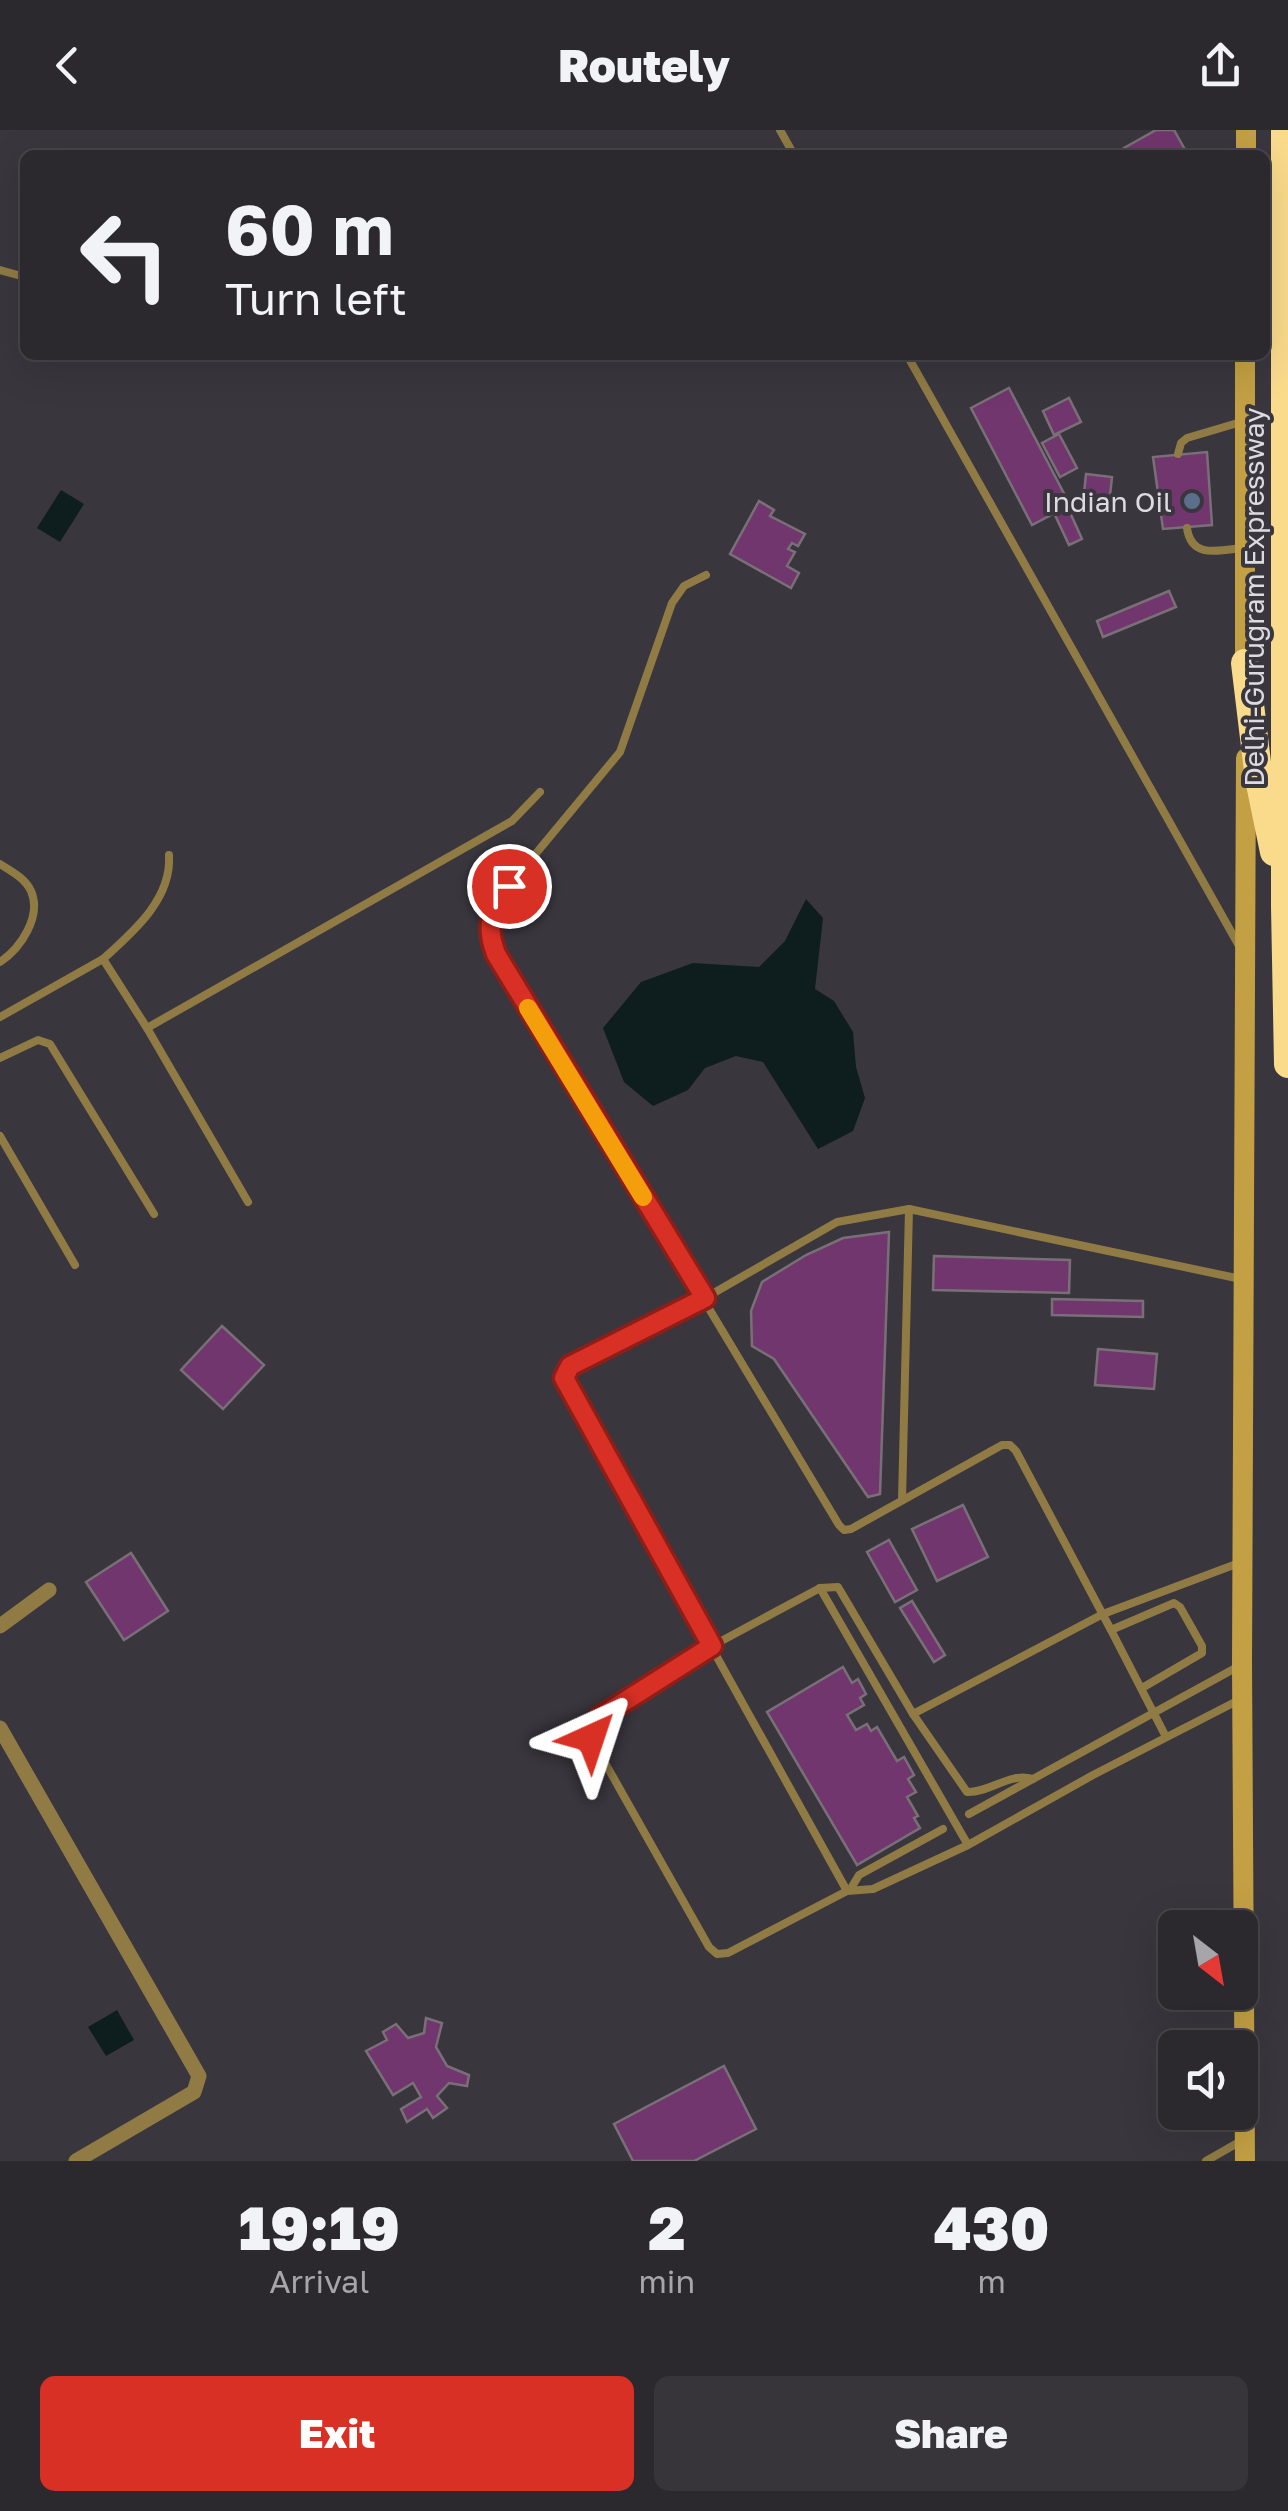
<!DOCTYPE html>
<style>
body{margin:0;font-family:"Golos Text",sans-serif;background:#37343a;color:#f1f3f6;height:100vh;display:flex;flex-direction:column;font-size:38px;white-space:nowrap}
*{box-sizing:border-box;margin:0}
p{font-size:32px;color:#a6a6aa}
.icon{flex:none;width:55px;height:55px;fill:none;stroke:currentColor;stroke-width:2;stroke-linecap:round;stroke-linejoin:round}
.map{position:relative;height:2031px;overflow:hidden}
.panel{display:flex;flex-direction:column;background:#2b282e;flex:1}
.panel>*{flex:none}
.banner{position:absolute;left:20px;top:20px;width:1250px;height:210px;border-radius:15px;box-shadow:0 10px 40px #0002,0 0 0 2px #47444a;background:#2b282e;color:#f1f3f6;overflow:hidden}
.needle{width:65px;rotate:149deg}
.buttons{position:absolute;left:1158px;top:1780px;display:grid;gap:20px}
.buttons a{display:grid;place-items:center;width:100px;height:100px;border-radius:15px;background:#2b282e;box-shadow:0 10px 40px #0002,0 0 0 2px #47444a;font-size:50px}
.pin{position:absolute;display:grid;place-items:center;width:85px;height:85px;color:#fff;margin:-42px;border:5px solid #fff;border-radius:50%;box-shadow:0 2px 10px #0007}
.me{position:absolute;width:110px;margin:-55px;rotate:42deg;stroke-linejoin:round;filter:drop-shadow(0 0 8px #0008)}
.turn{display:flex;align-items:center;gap:35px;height:210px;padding:0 40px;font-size:45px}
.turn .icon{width:130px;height:130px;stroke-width:2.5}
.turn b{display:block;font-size:70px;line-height:85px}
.eta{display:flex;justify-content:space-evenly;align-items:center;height:170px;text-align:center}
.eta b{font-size:60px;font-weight:800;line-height:70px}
.action{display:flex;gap:20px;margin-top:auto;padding:20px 40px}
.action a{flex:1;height:115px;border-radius:15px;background:#d93025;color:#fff;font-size:40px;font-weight:800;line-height:115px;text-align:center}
.action a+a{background:#37343a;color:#f1f3f6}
header{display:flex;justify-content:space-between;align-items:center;height:130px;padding:0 40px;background:#2b282e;font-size:45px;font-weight:800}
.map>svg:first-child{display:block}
.water{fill:#0e1e1f}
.building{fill:#71366d;stroke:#797077;stroke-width:2.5}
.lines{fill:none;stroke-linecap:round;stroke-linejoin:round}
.service{stroke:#907b45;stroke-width:8}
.minor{stroke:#907b45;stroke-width:15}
.secondary{stroke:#c3a044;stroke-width:20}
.motorway{stroke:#fadb8c;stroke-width:28}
.route-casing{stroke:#8d1f18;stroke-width:25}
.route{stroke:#d93025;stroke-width:18}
.slow{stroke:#f59e0b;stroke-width:18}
.service-dot{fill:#5c6f8a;stroke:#39363e;stroke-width:4}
.labels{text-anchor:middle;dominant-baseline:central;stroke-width:8;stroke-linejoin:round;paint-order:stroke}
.poi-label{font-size:28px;fill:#dddbe1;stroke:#39363e;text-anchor:end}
.street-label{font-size:28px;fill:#dddbe1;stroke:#39363e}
</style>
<header><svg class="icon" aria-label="back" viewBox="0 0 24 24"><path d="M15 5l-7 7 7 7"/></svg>Routely<svg class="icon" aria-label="share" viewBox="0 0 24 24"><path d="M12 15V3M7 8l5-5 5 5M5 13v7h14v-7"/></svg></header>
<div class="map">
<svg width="1288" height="2031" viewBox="0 0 1288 2031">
<rect width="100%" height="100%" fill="#39363e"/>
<g class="water">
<polygon points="61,360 84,374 60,412 37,398"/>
<polygon points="806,769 823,788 815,859 834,871 853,902 856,937 865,968 853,1001 818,1019 763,932 736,926 705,938 688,960 653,976 624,952 603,898 641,852 693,833 759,837 785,811"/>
<polygon points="117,1880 134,1910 106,1926 88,1897"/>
</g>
<g class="building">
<polygon points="1156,0 1174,0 1188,25 1128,25 1124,18"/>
<polygon points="1009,258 1070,375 1032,395 971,278"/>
<polygon points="1069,268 1081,292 1054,305 1043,281"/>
<polygon points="1059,304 1077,338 1060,347 1042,313"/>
<polygon points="1207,322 1212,395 1163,399 1153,327"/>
<polygon points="1086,344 1112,347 1109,375 1083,372"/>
<polygon points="759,371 774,380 770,386 805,404 798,416 792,413 788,419 795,422 787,436 799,443 791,458 730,424"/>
<polygon points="1068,378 1082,409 1069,415 1055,385"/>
<polygon points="1169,461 1176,477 1103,507 1097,491"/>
<polygon points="889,1102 880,1364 868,1367 774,1229 752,1216 751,1181 762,1152 806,1125 843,1108"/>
<polygon points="934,1126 1070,1130 1069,1163 933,1160"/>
<polygon points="1052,1169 1143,1171 1143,1187 1052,1185"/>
<polygon points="222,1196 264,1235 223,1279 181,1240"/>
<polygon points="1098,1219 1157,1224 1154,1259 1095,1255"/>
<polygon points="963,1375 988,1427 937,1451 912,1399"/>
<polygon points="889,1410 917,1460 895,1472 867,1422"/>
<polygon points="131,1423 168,1481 124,1510 86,1452"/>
<polygon points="912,1471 945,1525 934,1532 900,1478"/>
<polygon points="843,1537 852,1553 858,1549 866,1564 860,1568 864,1575 847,1585 856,1600 867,1594 871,1601 877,1597 897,1631 904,1627 914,1645 908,1649 916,1662 907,1667 918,1686 914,1688 920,1698 857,1735 767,1582"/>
<polygon points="426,1888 442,1893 436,1917 447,1936 469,1945 467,1956 449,1953 437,1966 447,1978 433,1988 427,1979 407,1992 401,1979 421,1967 413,1953 393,1965 366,1921 387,1910 383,1902 396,1894 408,1908 424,1903"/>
<polygon points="724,1936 756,1999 694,2031 633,2031 614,1994"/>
</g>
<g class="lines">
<g class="service">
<polyline points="780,0 794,25"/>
<polyline points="0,140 25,147"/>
<polyline points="907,225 1238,814"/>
<polyline points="1178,324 1181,313 1187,308 1241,292"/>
<path d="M 1187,398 C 1191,428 1217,421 1241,418"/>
<polyline points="706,445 684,456 672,473 620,622 509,756 491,788 489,804 496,824 839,1395 844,1400 851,1399 1002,1315 1010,1315 1016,1321 1111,1500"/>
<path d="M 0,734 C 11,741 25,748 31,761 C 42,786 21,818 0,832"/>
<path d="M 103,829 C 133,802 172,769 169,725"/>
<polyline points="0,887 103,829 147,898 512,691 540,662"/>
<polyline points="147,898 248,1072"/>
<polyline points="0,928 38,910 50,914 154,1084"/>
<polyline points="0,1006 75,1135"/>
<polyline points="902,1370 909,1079"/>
<polyline points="820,1458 838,1457 913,1584 1103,1484 1239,1433"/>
<polyline points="1142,1558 1202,1523 1202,1516 1180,1477 1174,1473 1111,1500 1166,1607"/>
<path d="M 913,1584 L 967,1662 C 990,1663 1009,1642 1033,1649"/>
<polyline points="969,1684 1241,1535"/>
<polyline points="968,1715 820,1458 712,1516 601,1587 591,1597 591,1608 709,1817 717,1824 728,1823 847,1761 873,1759 968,1715 1093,1645 1239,1570"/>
<polyline points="850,1760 859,1745 943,1699"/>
<polyline points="847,1761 568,1259 566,1242 571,1237 705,1168 837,1092 909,1079 1241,1149"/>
<polyline points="1206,2031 1241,2011"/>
</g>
<g class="minor">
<polyline points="0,1496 49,1460"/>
<polyline points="0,1598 199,1946 194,1962 76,2031"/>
</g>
<g class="secondary">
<polyline points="1246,25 1246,0"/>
<polyline points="1245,544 1245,225"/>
<polyline points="1245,2031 1242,1534 1246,628"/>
</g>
<g class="motorway">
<polyline points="1285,0 1285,777 1288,934"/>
<polyline points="1245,533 1259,649 1274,722"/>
</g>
</g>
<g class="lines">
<defs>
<path id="route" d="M 509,756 C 493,783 484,792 496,824 L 705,1168 L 570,1236 L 564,1248 L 712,1516 L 600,1587 L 591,1597 L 591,1608"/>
</defs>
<use href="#route" class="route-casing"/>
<use href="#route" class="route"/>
<polyline class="slow" points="528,878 643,1067"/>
</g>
<circle class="service-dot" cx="1192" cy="371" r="10"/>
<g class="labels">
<g class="poi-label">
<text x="1172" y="371">Indian Oil</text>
</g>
<g class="street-label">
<text transform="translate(1253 467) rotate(-90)">Delhi-Gurugram Expressway</text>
</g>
</g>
</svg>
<div class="buttons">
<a><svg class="needle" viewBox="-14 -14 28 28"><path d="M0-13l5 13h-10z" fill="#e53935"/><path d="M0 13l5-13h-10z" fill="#a6a6aa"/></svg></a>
<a><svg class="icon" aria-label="sound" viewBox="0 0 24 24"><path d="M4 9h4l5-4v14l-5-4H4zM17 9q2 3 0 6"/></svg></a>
</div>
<div class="pin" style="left:509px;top:756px;background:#d93025"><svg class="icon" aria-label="arrive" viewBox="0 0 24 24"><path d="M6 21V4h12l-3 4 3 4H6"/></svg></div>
<svg class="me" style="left:591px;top:1608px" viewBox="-20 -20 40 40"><path d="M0-17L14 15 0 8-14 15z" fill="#d93025" stroke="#fff" stroke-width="4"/></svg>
<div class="banner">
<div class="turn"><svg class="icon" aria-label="left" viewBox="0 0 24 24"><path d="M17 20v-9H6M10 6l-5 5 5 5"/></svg><div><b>60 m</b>Turn left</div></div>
</div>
</div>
<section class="panel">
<div class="eta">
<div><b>19:19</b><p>Arrival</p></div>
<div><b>2</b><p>min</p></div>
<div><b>430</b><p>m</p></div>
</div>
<div class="action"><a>Exit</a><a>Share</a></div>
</section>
